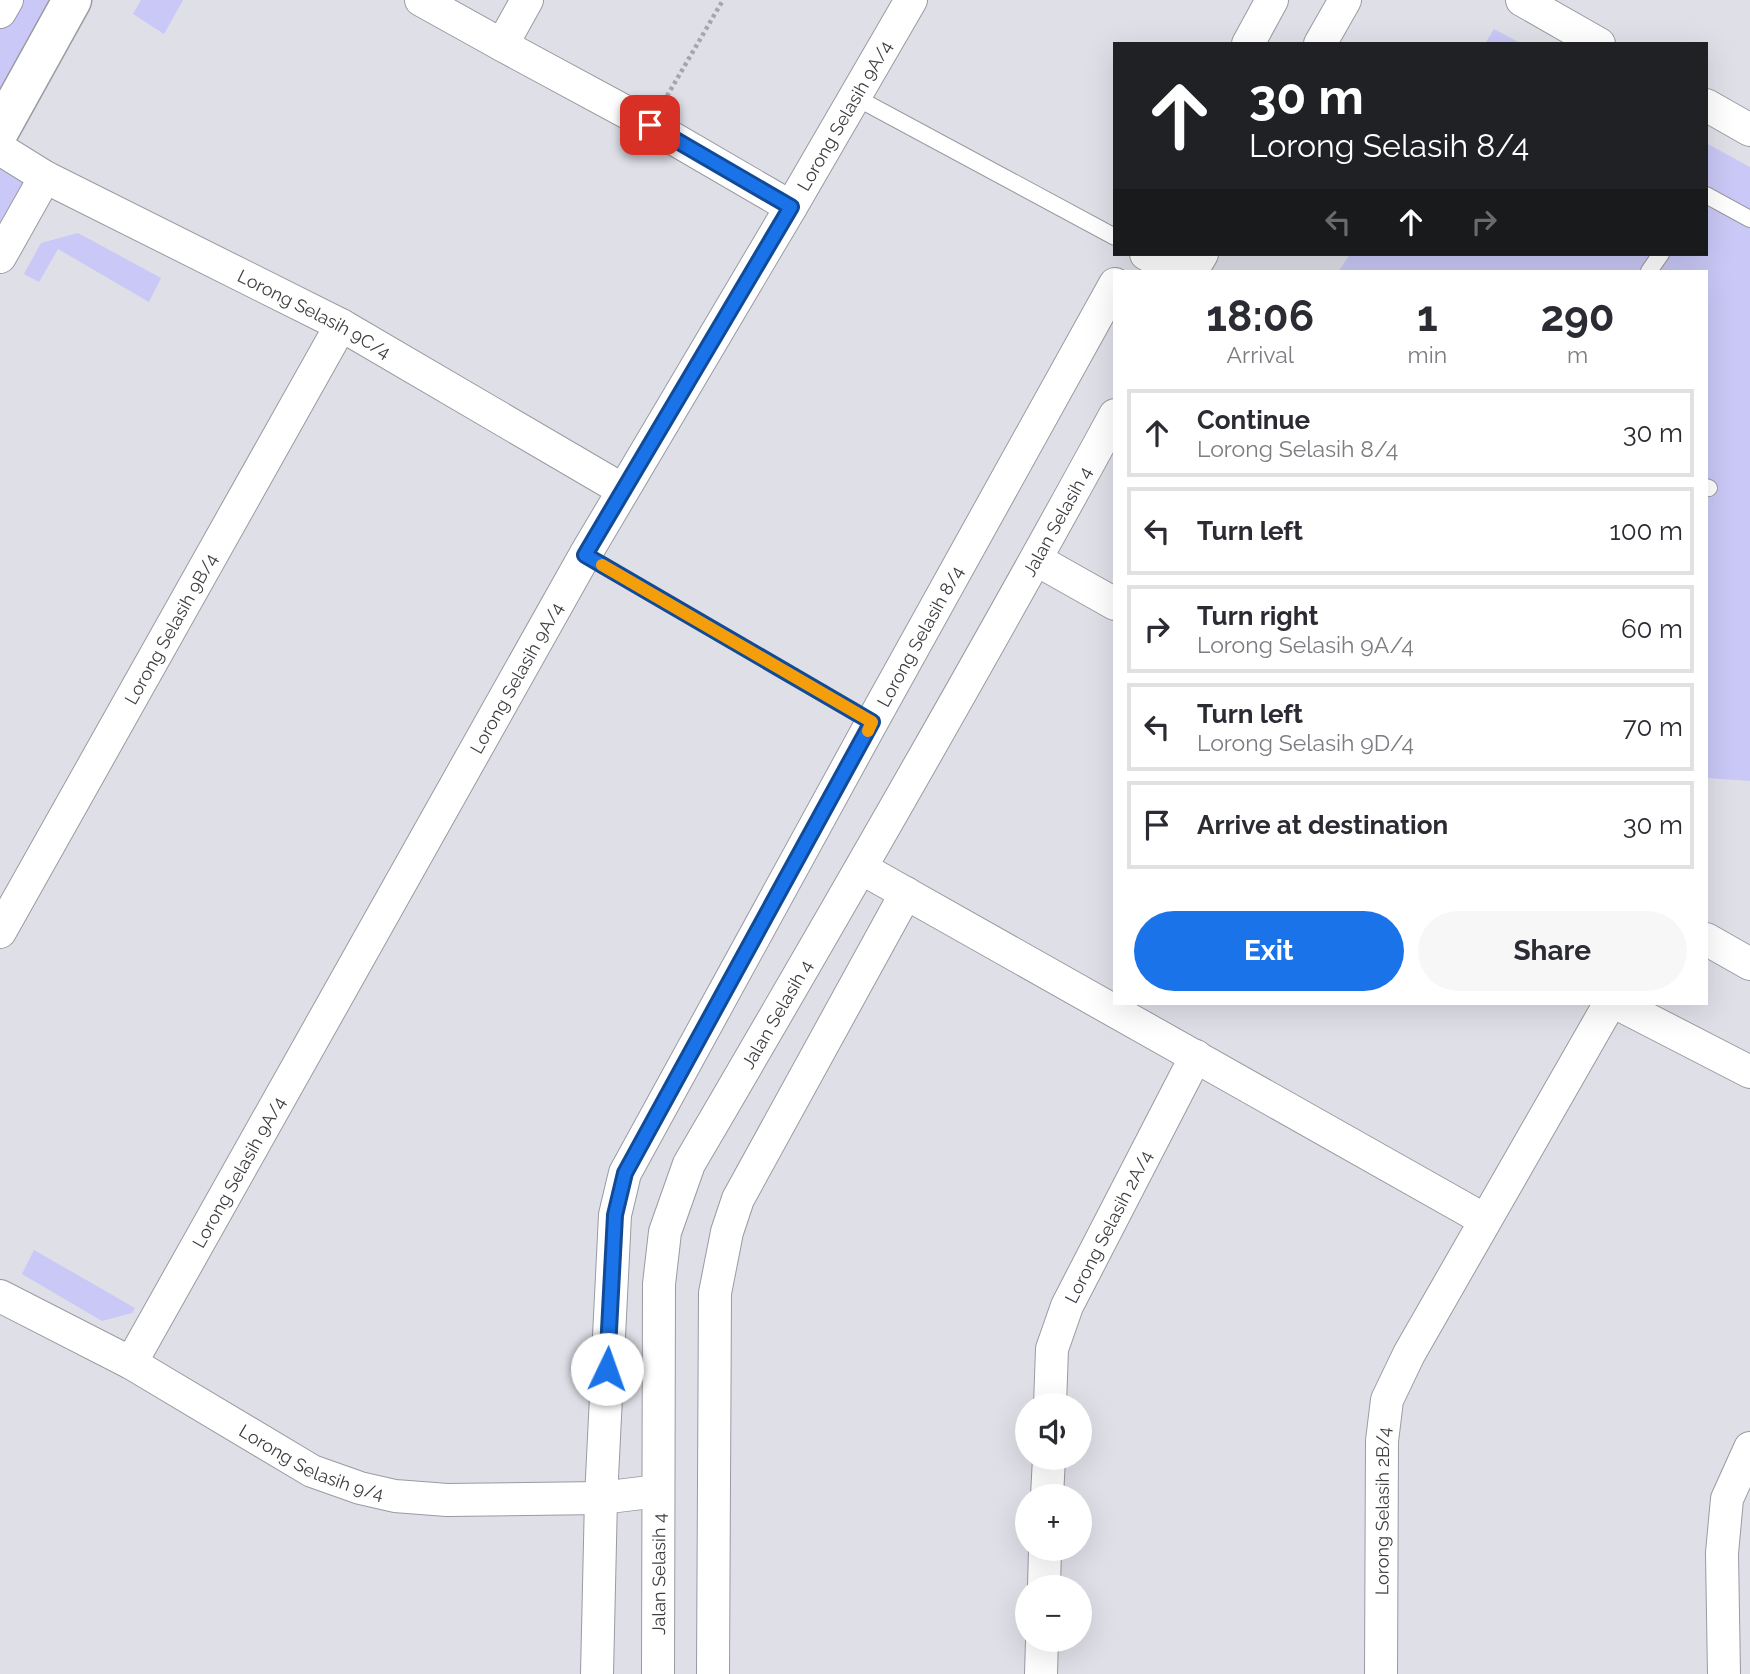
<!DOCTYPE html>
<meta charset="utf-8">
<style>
body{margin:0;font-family:Raleway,sans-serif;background:#f7f7f7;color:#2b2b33;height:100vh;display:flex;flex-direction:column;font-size:26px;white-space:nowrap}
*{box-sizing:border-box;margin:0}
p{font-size:23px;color:#7c7c81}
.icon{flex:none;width:38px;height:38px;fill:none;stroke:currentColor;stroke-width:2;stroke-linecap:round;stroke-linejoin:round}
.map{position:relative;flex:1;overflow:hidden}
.panel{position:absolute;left:1113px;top:270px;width:595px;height:735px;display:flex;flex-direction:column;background:#fff;border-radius:0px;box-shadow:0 7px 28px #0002}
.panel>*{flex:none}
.banner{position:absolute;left:1113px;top:42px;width:595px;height:214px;border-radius:0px;box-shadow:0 7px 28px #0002;background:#202124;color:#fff;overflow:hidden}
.controls{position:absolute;left:1015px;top:1393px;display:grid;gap:14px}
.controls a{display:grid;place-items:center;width:77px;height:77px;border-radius:50%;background:#fff;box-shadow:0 7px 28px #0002;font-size:35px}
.pin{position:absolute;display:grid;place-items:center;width:60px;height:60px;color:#fff;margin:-30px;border-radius:14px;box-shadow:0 4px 10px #0006}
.me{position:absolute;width:77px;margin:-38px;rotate:3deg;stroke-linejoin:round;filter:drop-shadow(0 0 5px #0008)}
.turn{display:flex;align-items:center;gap:24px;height:147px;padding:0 21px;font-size:32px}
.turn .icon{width:91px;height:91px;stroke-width:2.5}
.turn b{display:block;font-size:49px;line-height:60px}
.lanes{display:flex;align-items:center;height:66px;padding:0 21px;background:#0003;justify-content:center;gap:35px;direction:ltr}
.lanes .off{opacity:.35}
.eta{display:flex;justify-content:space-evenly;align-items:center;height:119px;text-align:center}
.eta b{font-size:42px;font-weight:700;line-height:49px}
.primary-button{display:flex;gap:14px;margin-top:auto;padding:14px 21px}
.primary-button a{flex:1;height:80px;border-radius:42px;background:#1a73e8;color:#fff;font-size:28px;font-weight:700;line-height:80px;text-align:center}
.primary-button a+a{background:#f7f7f7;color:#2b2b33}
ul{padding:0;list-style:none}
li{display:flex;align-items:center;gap:21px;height:88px;margin:0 14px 10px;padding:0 7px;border:4px solid #e1e1e2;border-radius:0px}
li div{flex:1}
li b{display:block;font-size:26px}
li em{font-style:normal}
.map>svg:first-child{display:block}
.green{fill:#c9c8f6}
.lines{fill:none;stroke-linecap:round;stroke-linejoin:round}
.service-casing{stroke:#9a9aa2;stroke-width:18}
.minor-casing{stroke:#9a9aa2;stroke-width:34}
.tertiary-casing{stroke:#9a9aa2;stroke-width:41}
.path{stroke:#a5a5ac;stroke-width:4.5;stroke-dasharray:3.5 3.5;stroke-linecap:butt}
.service{stroke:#fff;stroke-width:16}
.minor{stroke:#fff;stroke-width:32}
.tertiary{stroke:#fff;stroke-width:38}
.route-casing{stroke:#114b97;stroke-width:18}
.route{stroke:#1a73e8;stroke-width:12}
.slow{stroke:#f59e0b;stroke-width:12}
.labels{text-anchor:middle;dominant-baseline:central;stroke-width:5;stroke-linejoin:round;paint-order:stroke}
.street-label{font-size:18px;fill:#3d3d40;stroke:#fff}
</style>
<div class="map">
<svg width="1750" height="1674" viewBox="0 0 1750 1674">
<rect width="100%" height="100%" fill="#dfdfe8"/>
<g class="green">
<polygon points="7,0 72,0 0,130 0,12"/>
<polygon points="141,0 183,0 164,34 133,14"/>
<polygon points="1494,29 1522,44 1485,44"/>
<polygon points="1706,143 1750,167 1750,781 1706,778 1706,271 1339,271 1350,254 1706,254"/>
<polygon points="0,149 45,177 0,257"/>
<polygon points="78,233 161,278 149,302 58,249 39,282 24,274 41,243"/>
<polygon points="34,1250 135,1308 132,1313 102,1321 22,1274"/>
</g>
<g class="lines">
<defs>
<g id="service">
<polyline points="855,97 1115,237"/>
<polyline points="1706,195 1750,219"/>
<polyline points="1649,271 1661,254"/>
<polyline points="1706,487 1709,488"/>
<polyline points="585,555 872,722"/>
</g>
<g id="minor">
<polyline points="421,0 502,45 650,125 791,207"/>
<polyline points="1522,0 1599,44"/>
<polyline points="0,12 7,0"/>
<polyline points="1248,44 1272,0"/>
<polyline points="1320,44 1345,0"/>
<polyline points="502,45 527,0"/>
<polyline points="1706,105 1750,130"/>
<path id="s1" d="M 0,149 L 45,177 L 341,325 L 623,490"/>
<polyline points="1146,254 1178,271"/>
<polyline points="0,257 45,177"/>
<polyline points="1192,271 1202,254"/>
<polyline points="1037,560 1115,604"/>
<polyline points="861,868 1485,1220"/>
<path id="s2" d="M 0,932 L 341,325"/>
<polyline points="1706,939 1750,964"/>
<polyline points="1616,1003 1750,1072"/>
<path id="s3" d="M 0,1296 L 131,1363 L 312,1471 L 360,1488 L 395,1496 L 447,1500 L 601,1498 L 658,1491"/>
<path id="s4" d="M 131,1363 L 585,555 L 791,207 L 911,0"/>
<path id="s5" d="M 1050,1405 L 1052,1349 L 1067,1306 L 1196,1056"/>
<polyline points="1047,1496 1049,1458"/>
<polyline points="1044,1587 1045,1549"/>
<path id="s6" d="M 597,1674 L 601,1498 L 615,1215 L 625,1173 L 872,722 L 1115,284"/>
<path id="s7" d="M 658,1674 L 659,1284 L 665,1232 L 689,1164 C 834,916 978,667 1115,415"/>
<polyline points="713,1674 715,1293 727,1232 738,1199 906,893"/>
<polyline points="1041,1674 1042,1640"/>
<path id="s8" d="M 1381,1674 L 1382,1441 L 1387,1400 L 1409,1354 L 1610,1003"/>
<polyline points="1724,1674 1722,1553 1727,1499 1750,1448"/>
</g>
<polyline id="tertiary" points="0,130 72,0"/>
</defs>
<use href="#service" class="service-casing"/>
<use href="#minor" class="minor-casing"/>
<use href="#tertiary" class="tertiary-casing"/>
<polyline class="path" points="667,96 723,0"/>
<use href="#service" class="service"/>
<use href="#minor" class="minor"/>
<use href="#tertiary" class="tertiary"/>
</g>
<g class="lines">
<defs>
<polyline id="route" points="607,1369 615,1215 625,1173 872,722 585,555 791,207 650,125"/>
</defs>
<use href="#route" class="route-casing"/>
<use href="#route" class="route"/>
<polyline class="slow" points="602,565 872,722 868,731"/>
</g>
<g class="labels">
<g class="street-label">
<text stroke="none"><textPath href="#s4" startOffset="1437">Lorong Selasih 9A/4</textPath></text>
<text stroke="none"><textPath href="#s1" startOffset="355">Lorong Selasih 9C/4</textPath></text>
<text stroke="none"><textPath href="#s7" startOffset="1255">Jalan Selasih 4</textPath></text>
<text stroke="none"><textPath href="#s2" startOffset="348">Lorong Selasih 9B/4</textPath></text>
<text stroke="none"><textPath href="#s6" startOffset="1115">Lorong Selasih 8/4</textPath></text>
<text stroke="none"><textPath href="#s4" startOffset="786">Lorong Selasih 9A/4</textPath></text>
<text stroke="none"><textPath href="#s7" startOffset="688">Jalan Selasih 4</textPath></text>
<text stroke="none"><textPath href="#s4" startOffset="219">Lorong Selasih 9A/4</textPath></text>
<text stroke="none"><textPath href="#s5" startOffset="191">Lorong Selasih 2A/4</textPath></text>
<text stroke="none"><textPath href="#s3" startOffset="354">Lorong Selasih 9/4</textPath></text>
<text stroke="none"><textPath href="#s8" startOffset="163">Lorong Selasih 2B/4</textPath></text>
<text stroke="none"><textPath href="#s7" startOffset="100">Jalan Selasih 4</textPath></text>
</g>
</g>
</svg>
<div class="controls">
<a><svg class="icon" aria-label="sound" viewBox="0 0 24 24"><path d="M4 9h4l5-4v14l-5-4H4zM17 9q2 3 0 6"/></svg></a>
<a>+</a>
<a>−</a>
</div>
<div class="pin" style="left:650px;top:125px;background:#d93025"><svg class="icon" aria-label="arrive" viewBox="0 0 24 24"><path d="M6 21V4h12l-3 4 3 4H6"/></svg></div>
<svg class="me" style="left:607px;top:1369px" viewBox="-20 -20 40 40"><circle r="19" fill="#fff"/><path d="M0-13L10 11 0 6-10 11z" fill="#1a73e8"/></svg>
<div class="banner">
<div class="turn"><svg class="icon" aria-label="ahead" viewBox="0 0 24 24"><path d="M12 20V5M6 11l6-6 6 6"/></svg><div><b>30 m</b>Lorong Selasih 8/4</div></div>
<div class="lanes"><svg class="icon off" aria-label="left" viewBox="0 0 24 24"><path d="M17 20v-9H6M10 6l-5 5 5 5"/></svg><svg class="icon" aria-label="ahead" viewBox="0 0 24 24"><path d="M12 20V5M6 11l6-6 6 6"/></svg><svg class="icon off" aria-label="right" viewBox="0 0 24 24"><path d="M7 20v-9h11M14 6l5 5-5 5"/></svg></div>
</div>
<section class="panel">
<div class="eta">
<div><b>18:06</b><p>Arrival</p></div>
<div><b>1</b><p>min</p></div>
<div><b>290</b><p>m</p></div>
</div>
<ul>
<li><svg class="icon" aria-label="ahead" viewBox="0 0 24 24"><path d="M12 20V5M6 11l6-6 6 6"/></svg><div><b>Continue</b><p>Lorong Selasih 8/4</p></div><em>30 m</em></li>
<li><svg class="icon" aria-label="left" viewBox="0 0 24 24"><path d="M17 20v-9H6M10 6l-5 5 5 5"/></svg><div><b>Turn left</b></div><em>100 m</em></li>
<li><svg class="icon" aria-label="right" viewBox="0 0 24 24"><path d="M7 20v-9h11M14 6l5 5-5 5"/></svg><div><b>Turn right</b><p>Lorong Selasih 9A/4</p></div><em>60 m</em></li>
<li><svg class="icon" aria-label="left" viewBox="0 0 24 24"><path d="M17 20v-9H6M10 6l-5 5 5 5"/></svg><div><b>Turn left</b><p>Lorong Selasih 9D/4</p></div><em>70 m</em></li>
<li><svg class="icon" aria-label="arrive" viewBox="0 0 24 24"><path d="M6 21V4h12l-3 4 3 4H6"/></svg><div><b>Arrive at destination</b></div><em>30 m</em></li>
</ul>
<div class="primary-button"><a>Exit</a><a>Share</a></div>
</section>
</div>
